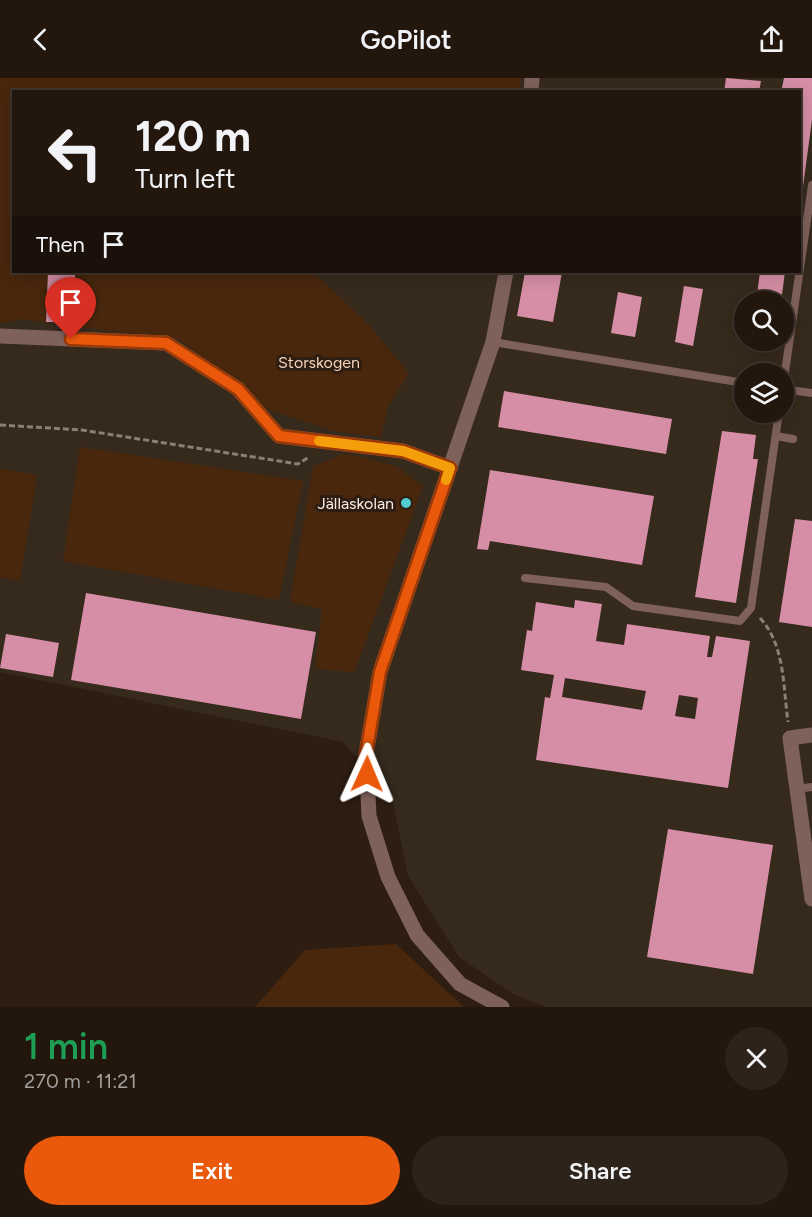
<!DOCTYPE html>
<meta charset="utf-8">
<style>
body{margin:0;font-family:Figtree,sans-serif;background:#2e231b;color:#f1f3f6;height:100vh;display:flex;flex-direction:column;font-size:22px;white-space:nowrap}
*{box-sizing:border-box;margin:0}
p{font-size:20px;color:#a29f9d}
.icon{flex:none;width:33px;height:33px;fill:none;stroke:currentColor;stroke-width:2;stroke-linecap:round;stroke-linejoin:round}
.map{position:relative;height:929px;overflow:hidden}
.details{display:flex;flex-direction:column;background:#22160d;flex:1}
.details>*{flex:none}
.guide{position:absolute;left:12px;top:12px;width:789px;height:183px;border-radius:0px;box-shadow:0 3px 15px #0003,0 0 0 2px #3f352e;background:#22160d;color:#f1f3f6;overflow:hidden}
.tools{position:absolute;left:734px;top:213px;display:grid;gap:12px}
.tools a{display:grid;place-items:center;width:60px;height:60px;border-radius:50%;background:#22160d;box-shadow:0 3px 15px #0003,0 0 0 2px #3f352e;font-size:30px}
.pin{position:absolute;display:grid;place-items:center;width:51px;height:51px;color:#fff;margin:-62px -26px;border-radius:50% 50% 50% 0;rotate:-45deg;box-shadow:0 0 6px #0007}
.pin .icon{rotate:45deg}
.me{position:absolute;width:66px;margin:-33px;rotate:1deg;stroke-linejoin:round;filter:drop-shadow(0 0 4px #0008)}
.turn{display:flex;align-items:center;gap:21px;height:126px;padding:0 24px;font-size:27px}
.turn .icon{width:78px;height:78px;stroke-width:2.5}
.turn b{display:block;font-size:42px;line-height:51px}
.then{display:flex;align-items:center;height:57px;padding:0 24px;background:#0003;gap:12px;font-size:22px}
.round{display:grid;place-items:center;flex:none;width:63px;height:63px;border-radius:32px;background:#2e231b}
.headline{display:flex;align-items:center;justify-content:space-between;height:102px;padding:0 24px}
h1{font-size:36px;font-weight:600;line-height:45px;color:#1e9e55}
.primary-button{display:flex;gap:12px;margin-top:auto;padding:12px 24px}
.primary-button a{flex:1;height:69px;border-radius:36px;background:#ea580c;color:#fff;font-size:24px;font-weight:600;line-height:69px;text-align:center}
.primary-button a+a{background:#2e231b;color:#f1f3f6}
header{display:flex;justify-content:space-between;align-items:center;height:78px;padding:0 24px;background:#22160d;font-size:27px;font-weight:600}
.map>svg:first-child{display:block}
.education{fill:#362a1c;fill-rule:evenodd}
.green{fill:#48270d}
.building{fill:#d58ea5;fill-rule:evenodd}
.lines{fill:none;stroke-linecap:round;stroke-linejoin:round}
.path{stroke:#8d7f74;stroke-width:3;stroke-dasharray:6 3;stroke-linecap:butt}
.lane{stroke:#7f615b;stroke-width:8}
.street{stroke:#7f615b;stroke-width:15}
.route-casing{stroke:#983908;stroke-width:15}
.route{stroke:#ea580c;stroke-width:10}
.slow{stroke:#f59e0b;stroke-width:10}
.poi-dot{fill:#51ccd1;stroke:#2e1d11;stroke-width:2}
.labels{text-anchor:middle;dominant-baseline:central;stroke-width:6;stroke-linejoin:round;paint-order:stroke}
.park-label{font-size:16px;fill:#f5d3bd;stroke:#2e1d11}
.poi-label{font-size:16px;fill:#f9ede5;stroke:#2e1d11;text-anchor:end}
</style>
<header><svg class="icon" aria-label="back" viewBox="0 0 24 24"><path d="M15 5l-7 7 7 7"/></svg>GoPilot<svg class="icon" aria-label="share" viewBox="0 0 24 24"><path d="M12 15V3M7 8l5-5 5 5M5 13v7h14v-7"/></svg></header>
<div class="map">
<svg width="812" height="929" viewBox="0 0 812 929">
<rect width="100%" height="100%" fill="#2e1d11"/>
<path class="education" d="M 517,0 L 812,0 L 812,929 L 546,929 L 513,916 L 459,879 L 408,798 L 392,720 L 343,664 L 0,594 L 0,245 L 21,241 L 37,194 L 800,194 L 800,14 L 516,13 ZM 744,224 L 783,224 L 783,262 L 744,262 ZM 744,296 L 783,296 L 783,334 L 744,334 Z"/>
<g class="green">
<polygon points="0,0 521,0 519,14 14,14 14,194 313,194 367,245 409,295 388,329 381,359 334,353 269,332 180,262 22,241 0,245"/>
<polygon points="80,369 303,403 279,522 63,483"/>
<polygon points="342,376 357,378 396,388 423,408 354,595 315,590 322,531 290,524 313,389"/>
<polygon points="0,391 37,397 20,503 0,499"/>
<polygon points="396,866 464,929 255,929 305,872"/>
</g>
<g class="building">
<polygon points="726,0 761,3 759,14 724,14"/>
<polygon points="784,0 812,0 812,42 802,116 800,115 800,14 781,14"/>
<polygon points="48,194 75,194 74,244 46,244"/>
<polygon points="525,194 562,194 553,244 517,238"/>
<polygon points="760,194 785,194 781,224 756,224"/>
<polygon points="684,208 703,211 693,268 675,264"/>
<polygon points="618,214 642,219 635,259 611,255"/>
<polygon points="504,313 672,341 666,376 498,349"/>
<polygon points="722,353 756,357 753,381 758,381 736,525 695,519"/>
<polygon points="490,392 654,418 642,487 490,463 488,472 477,471"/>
<polygon points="795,441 812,443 812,549 779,544"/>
<polygon points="86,515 316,554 301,641 71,602"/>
<path d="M 575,522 L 602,526 L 596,563 L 624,567 L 627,546 L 710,558 L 707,579 L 712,579 L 716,558 L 750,563 L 728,710 L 536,682 L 545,619 L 550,620 L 554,597 L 521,592 L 527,552 L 532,553 L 536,524 L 574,530 ZM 565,600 L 646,613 L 642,632 L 562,619 ZM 679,617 L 698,620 L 695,641 L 675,638 Z"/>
<polygon points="6,556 59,565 53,599 0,590"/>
<polygon points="668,751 773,767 753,896 647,879"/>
</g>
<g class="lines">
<g class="path">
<polyline points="0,347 82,352 298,386 309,379"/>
<path d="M 760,540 C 785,567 783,608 788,644"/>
</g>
<g class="lane">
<polyline points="493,264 744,305"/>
<polyline points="783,308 812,107"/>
<polyline points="783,311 812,315"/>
<polyline points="776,358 793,361"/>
<polyline points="525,500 606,509 633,528 740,543 751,530 779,334"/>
<polyline points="797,711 812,709"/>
</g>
<g class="street">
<polyline points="531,14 532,0"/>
<polyline points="0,258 166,265 238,311 279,358 403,373 450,390"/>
<polyline points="812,657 790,660 812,821"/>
<polyline points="502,929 460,906 417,857 388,799 369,738 366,676 380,594 493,264 506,194"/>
</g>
</g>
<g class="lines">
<defs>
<polyline id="route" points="71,261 166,265 238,311 279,358 403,373 450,390 380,594 366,676 367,696"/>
</defs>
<use href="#route" class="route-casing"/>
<use href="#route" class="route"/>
<polyline class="slow" points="319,363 403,373 450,390 446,402"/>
</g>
<circle class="poi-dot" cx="406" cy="425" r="6"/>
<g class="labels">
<g class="park-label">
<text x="319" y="284">Storskogen</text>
</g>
<g class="poi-label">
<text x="394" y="425">Jällaskolan</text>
</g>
</g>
</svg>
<div class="tools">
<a><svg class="icon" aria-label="search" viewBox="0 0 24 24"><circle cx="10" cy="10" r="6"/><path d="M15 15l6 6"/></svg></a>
<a><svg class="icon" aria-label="layers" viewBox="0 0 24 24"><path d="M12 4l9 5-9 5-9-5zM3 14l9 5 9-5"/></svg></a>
</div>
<div class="pin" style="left:71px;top:261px;background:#d93025"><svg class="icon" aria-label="arrive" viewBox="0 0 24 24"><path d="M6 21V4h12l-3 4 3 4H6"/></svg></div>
<svg class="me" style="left:367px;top:696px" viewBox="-20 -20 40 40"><path d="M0-17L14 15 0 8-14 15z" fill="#ea580c" stroke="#fff" stroke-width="4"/></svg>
<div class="guide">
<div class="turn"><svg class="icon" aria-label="left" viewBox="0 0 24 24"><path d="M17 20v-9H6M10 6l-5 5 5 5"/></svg><div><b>120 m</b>Turn left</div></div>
<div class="then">Then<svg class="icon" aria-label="arrive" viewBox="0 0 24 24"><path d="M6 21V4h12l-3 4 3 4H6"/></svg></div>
</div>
</div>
<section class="details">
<div class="headline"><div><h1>1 min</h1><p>270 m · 11:21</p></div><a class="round"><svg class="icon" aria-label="close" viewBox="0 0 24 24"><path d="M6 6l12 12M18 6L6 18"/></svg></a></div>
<div class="primary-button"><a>Exit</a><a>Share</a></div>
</section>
